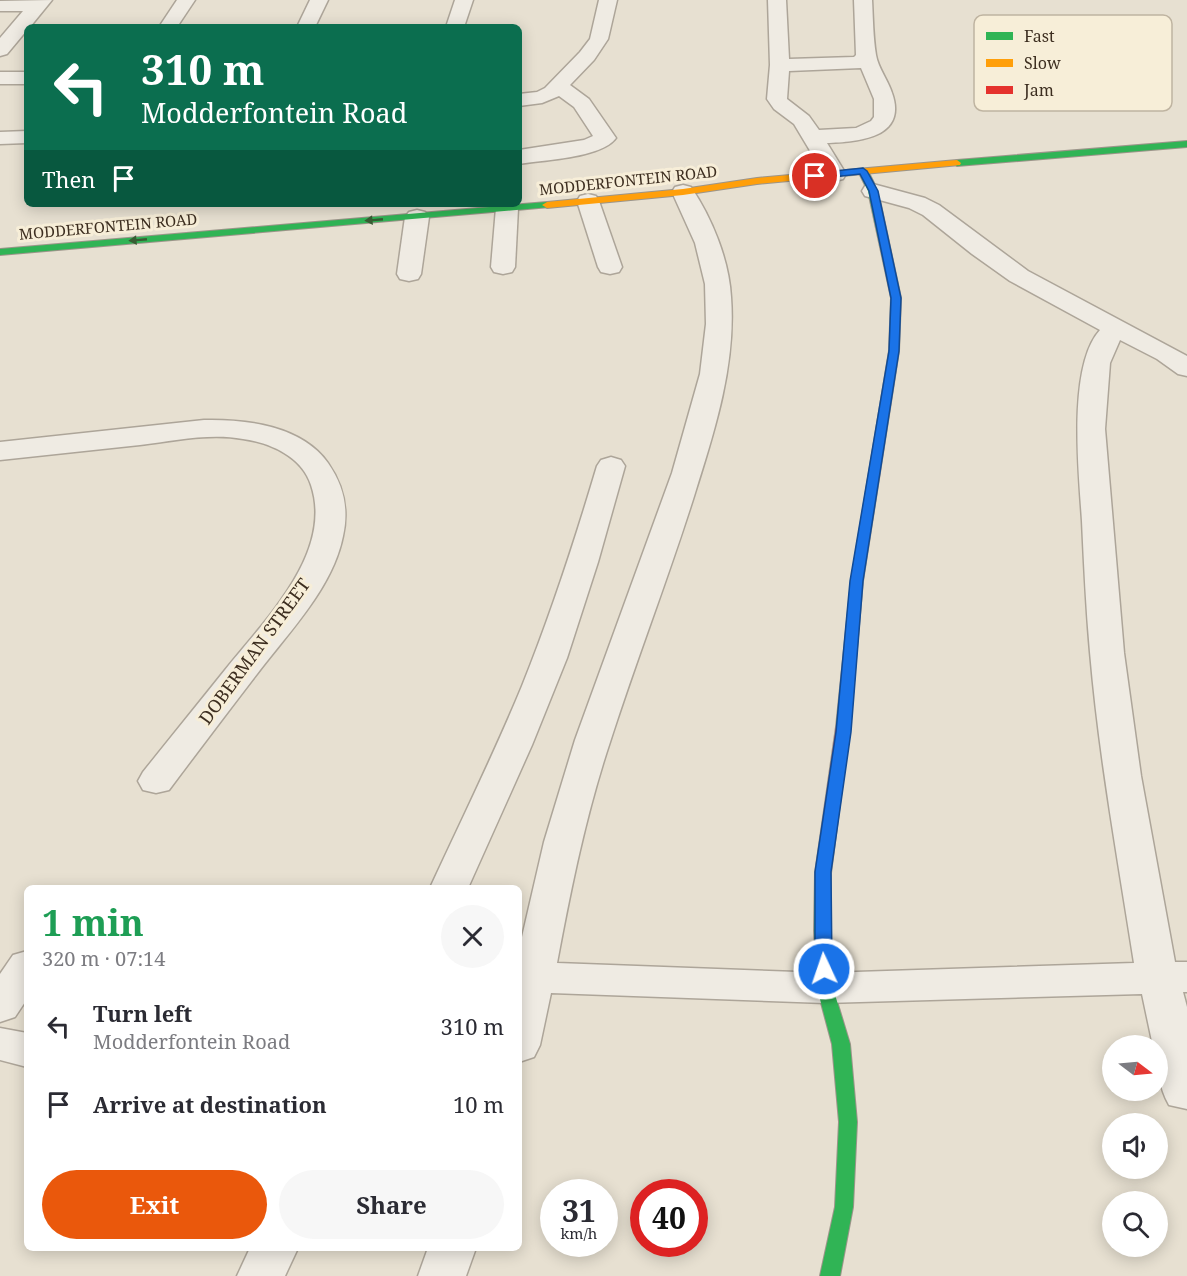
<!DOCTYPE html>
<meta charset="utf-8">
<style>
body{margin:0;font-family:"Noto Serif",serif;background:#f7f7f7;color:#2b2b33;height:100vh;display:flex;flex-direction:column;font-size:22px;white-space:nowrap}
*{box-sizing:border-box;margin:0}
p{font-size:20px;color:#7c7c81}
.icon{flex:none;width:33px;height:33px;fill:none;stroke:currentColor;stroke-width:2;stroke-linecap:round;stroke-linejoin:round}
.map{position:relative;flex:1;overflow:hidden}
.drawer{position:absolute;left:24px;top:885px;width:498px;height:366px;display:flex;flex-direction:column;background:#fff;border-radius:9px;box-shadow:0 3px 15px #0003}
.drawer>*{flex:none}
.top-card{position:absolute;left:24px;top:24px;width:498px;height:183px;border-radius:9px;box-shadow:0 3px 15px #0003;background:#0b6e4f;color:#fff;overflow:hidden}
.needle{width:39px;rotate:106deg}
.controls{position:absolute;left:1102px;top:1035px;display:grid;gap:12px}
.controls a{display:grid;place-items:center;width:66px;height:66px;border-radius:50%;background:#fff;box-shadow:0 3px 15px #0003;font-size:30px}
.speed{position:absolute;left:540px;top:1179px;display:flex;gap:12px;font-size:30px;font-weight:700;text-align:center}
.speed>*{display:grid;place-content:center;width:78px;height:78px;border-radius:50%;background:#fff;box-shadow:0 3px 15px #0003;line-height:1}
.speed small{font-size:15px;font-weight:400}
.speed .limit{border:9px solid #d22;background:#fff;color:#111}
.pin{position:absolute;display:grid;place-items:center;width:51px;height:51px;color:#fff;margin:-26px;border:3px solid #fff;border-radius:50%;box-shadow:0 2px 6px #0007}
.me{position:absolute;width:66px;margin:-33px;rotate:357deg;stroke-linejoin:round;filter:drop-shadow(0 0 4px #0008)}
.turn{display:flex;align-items:center;gap:21px;height:126px;padding:0 18px;font-size:27px}
.turn .icon{width:78px;height:78px;stroke-width:2.5}
.turn b{display:block;font-size:42px;line-height:51px}
.then{display:flex;align-items:center;height:57px;padding:0 18px;background:#0003;gap:12px;font-size:22px}
.round{display:grid;place-items:center;flex:none;width:63px;height:63px;border-radius:32px;background:#f7f7f7}
.headline{display:flex;align-items:center;justify-content:space-between;height:102px;padding:0 18px}
h1{font-size:36px;font-weight:700;line-height:45px;color:#1e9e55}
.primary-button{display:flex;gap:12px;margin-top:auto;padding:12px 18px}
.primary-button a{flex:1;height:69px;border-radius:36px;background:#ea580c;color:#fff;font-size:24px;font-weight:700;line-height:69px;text-align:center}
.primary-button a+a{background:#f7f7f7;color:#2b2b33}
ul{padding:0;list-style:none}
li{display:flex;align-items:center;gap:18px;height:78px;padding:0 18px}
li div{flex:1}
li b{display:block;font-size:22px}
li em{font-style:normal}
.map>svg:first-child{display:block}
.lines{fill:none;stroke-linecap:round;stroke-linejoin:round}
.street-casing{stroke:#ada599;stroke-width:3}
.fast-casing{stroke:#9c958a;stroke-width:2}
.slow-casing{stroke:#9c958a;stroke-width:2}
.jam-casing{stroke:#9c958a;stroke-width:2}
.street{fill:#efebe3;fill-rule:evenodd}
.fast{fill:#30b455;fill-rule:evenodd}
.slow{fill:#ff9f0a;fill-rule:evenodd}
.jam{fill:#e5322d;fill-rule:evenodd}
.oneway{fill:#385d33}
.route{fill:#1a73e8;stroke:#114b97;stroke-width:1.5}
.labels{text-anchor:middle;dominant-baseline:central;stroke-width:6;stroke-linejoin:round;paint-order:stroke}
.far-street-label{font-size:15px;fill:#3d2e20;stroke:#f7eed8}
.street-label{font-size:18px;fill:#3d2e20;stroke:#f7eed8}
.key{fill:#f7eed8;stroke:#bfb4a1;stroke-width:1.5}
.key-label{font-size:16px;fill:#3d2e20}
</style>
<div class="map">
<svg width="1187" height="1276" viewBox="0 0 1187 1276">
<rect width="100%" height="100%" fill="#e7e0d1"/>
<g class="lines">
<defs>
<g id="street">
<polygon points="52,0 30,27 27,27 27,30 7,54 0,56 0,38 23,11 0,11 0,1"/>
<polygon points="177,0 195,0 177,27 159,27"/>
<polygon points="310,0 328,0 315,27 297,27"/>
<polygon points="455,0 473,0 464,27 446,27"/>
<path d="M 599,0 L 617,0 L 608,39 L 594,60 L 570,85 L 589,99 L 616,138 C 602,158 542,160 519,164 L 519,150 L 584,140 L 593,136 L 574,107 L 559,96 L 542,103 L 519,106 L 519,94 L 537,92 L 545,88 L 580,52 L 590,39 Z"/>
<path d="M 768,0 L 786,0 L 789,59 L 854,57 L 856,55 L 854,0 L 872,0 C 873,18 873,37 876,55 C 878,68 888,80 892,93 C 908,138 858,142 827,143 L 846,174 L 843,179 L 835,181 L 827,179 L 794,124 L 774,109 L 767,99 L 770,65 ZM 861,68 L 874,99 L 874,117 L 871,121 L 856,128 L 819,130 L 809,116 L 787,99 L 789,71 Z"/>
<rect x="0" y="72" width="27" height="12"/>
<polygon points="27,131 27,143 0,144 0,132"/>
<path d="M 873,184 L 925,198 L 939,205 L 1028,271 L 1187,356 L 1187,376 L 1178,374 L 1157,359 L 1120,340 L 1110,363 L 1105,429 L 1124,653 L 1141,776 L 1175,962 L 1187,962 L 1187,992 L 1183,992 L 1187,1007 L 1187,1109 L 1169,1105 C 1158,1086 1158,1067 1158,1046 L 1153,1046 L 1142,994 L 825,1003 L 551,993 L 540,1045 L 534,1057 L 519,1062 L 519,950 L 544,842 L 575,740 L 672,473 L 700,374 L 706,324 L 705,284 L 695,243 L 672,192 L 675,187 L 683,185 L 691,187 C 712,218 729,260 731,297 C 736,364 715,430 695,493 C 669,576 637,658 610,742 C 586,814 571,888 557,963 L 825,973 L 1134,963 C 1118,860 1099,757 1090,652 C 1086,609 1084,565 1082,521 C 1079,474 1067,366 1100,330 L 1010,281 L 972,254 L 923,215 L 909,208 L 865,196 L 862,191 L 865,186 Z"/>
<polygon points="588,194 596,196 599,201 622,267 619,272 610,274 601,272 598,267 577,201 580,196"/>
<polygon points="498,204 516,204 518,208 515,267 512,272 503,274 494,272 491,267 496,208"/>
<polygon points="417,210 425,212 429,217 421,274 418,279 409,281 400,279 397,274 405,217 409,212"/>
<path d="M 204,420 C 247,419 302,426 328,463 C 344,486 349,509 343,536 C 333,587 290,631 260,670 C 229,710 199,750 169,790 L 156,793 L 143,790 L 138,781 L 143,772 C 170,738 198,704 225,670 C 264,621 334,553 311,485 C 302,457 271,443 243,439 C 209,433 174,441 140,445 C 93,450 47,455 0,460 L 0,442 Z"/>
<path d="M 611,457 L 621,460 L 625,466 L 598,562 L 567,658 L 532,745 L 468,888 L 430,888 C 461,821 494,754 522,686 C 551,614 575,540 597,466 L 601,460 Z"/>
<polygon points="27,951 27,999 15,1017 0,1022 0,974 13,955"/>
<polygon points="0,1028 27,1033 27,1067 0,1060"/>
<polygon points="250,1248 298,1248 285,1276 237,1276"/>
<polygon points="428,1248 476,1248 466,1276 418,1276"/>
</g>
<g id="fast">
<polygon points="1187,141 1187,147 957,166 953,163 957,160"/>
<polygon points="863,168 868,171 878,191 901,298 899,351 863,581 850,727 843,732 836,727 851,581 889,351 891,298 868,191 858,171"/>
<polygon points="547,202 550,203 550,207 0,255 0,249"/>
<polygon points="823,867 829,869 831,873 830,931 833,988 850,1044 857,1122 853,1207 840,1276 820,1276 835,1207 839,1122 832,1044 817,988 814,931 815,873 817,869"/>
</g>
<polygon id="slow" points="957,160 961,163 960,165 757,184 683,195 547,208 542,205 547,202 683,189 757,178"/>
<polygon id="jam" points="843,722 850,727 831,873 829,877 817,877 815,873 836,727"/>
</defs>
<use href="#street" class="street-casing"/>
<use href="#fast" class="fast-casing"/>
<use href="#slow" class="slow-casing"/>
<use href="#jam" class="jam-casing"/>
<use href="#street" class="street"/>
<use href="#fast" class="fast"/>
<use href="#slow" class="slow"/>
<use href="#jam" class="jam"/>
</g>
<defs><path id="oneway-solid" d="M-6-.8H1V-3.2L6.5 0L1 3.2V.8H-6Z" transform="scale(1.5)"/></defs>
<g class="oneway">
<use href="#oneway-solid" transform="translate(374 220) rotate(175)"/>
<use href="#oneway-solid" transform="translate(138 240) rotate(175)"/>
</g>
<polygon class="route" points="863,168 867,171 878,191 901,298 899,351 863,581 851,732 831,872 832,969 830,973 824,975 818,973 815,969 815,872 836,732 850,581 889,351 891,298 869,191 860,174 815,179 811,176 815,173"/>
<g class="labels">
<g class="far-street-label">
<text transform="translate(628 180) rotate(-6)">MODDERFONTEIN ROAD</text>
<text transform="translate(108 226) rotate(-5)">MODDERFONTEIN ROAD</text>
</g>
<g class="street-label">
<text transform="translate(254 651) rotate(-54)">DOBERMAN STREET</text>
</g>
</g>
<rect x="974" y="15" width="198" height="96" rx="9" class="key"/>
<rect x="986" y="32" width="27" height="8" fill="#30b455"/>
<rect x="986" y="59" width="27" height="8" fill="#ff9f0a"/>
<rect x="986" y="86" width="27" height="8" fill="#e5322d"/>
<g class="key-label">
<text x="1024" y="42">Fast</text>
<text x="1024" y="69">Slow</text>
<text x="1024" y="96">Jam</text>
</g>
</svg>
<div class="controls">
<a><svg class="needle" viewBox="-14 -14 28 28"><path d="M0-13l5 13h-10z" fill="#e53935"/><path d="M0 13l5-13h-10z" fill="#7c7c81"/></svg></a>
<a><svg class="icon" aria-label="sound" viewBox="0 0 24 24"><path d="M4 9h4l5-4v14l-5-4H4zM17 9q2 3 0 6"/></svg></a>
<a><svg class="icon" aria-label="search" viewBox="0 0 24 24"><circle cx="10" cy="10" r="6"/><path d="M15 15l6 6"/></svg></a>
</div>
<div class="speed"><div>31<small>km/h</small></div><div class="limit">40</div></div>
<div class="pin" style="left:815px;top:176px;background:#d93025"><svg class="icon" aria-label="arrive" viewBox="0 0 24 24"><path d="M6 21V4h12l-3 4 3 4H6"/></svg></div>
<svg class="me" style="left:824px;top:969px" viewBox="-20 -20 40 40"><circle r="17" fill="#1a73e8" stroke="#fff" stroke-width="3"/><path d="M0-11L8 9 0 5-8 9z" fill="#fff"/></svg>
<div class="top-card">
<div class="turn"><svg class="icon" aria-label="left" viewBox="0 0 24 24"><path d="M17 20v-9H6M10 6l-5 5 5 5"/></svg><div><b>310 m</b>Modderfontein Road</div></div>
<div class="then">Then<svg class="icon" aria-label="arrive" viewBox="0 0 24 24"><path d="M6 21V4h12l-3 4 3 4H6"/></svg></div>
</div>
<section class="drawer">
<div class="headline"><div><h1>1 min</h1><p>320 m · 07:14</p></div><a class="round"><svg class="icon" aria-label="close" viewBox="0 0 24 24"><path d="M6 6l12 12M18 6L6 18"/></svg></a></div>
<ul>
<li><svg class="icon" aria-label="left" viewBox="0 0 24 24"><path d="M17 20v-9H6M10 6l-5 5 5 5"/></svg><div><b>Turn left</b><p>Modderfontein Road</p></div><em>310 m</em></li>
<li><svg class="icon" aria-label="arrive" viewBox="0 0 24 24"><path d="M6 21V4h12l-3 4 3 4H6"/></svg><div><b>Arrive at destination</b></div><em>10 m</em></li>
</ul>
<div class="primary-button"><a>Exit</a><a>Share</a></div>
</section>
</div>
